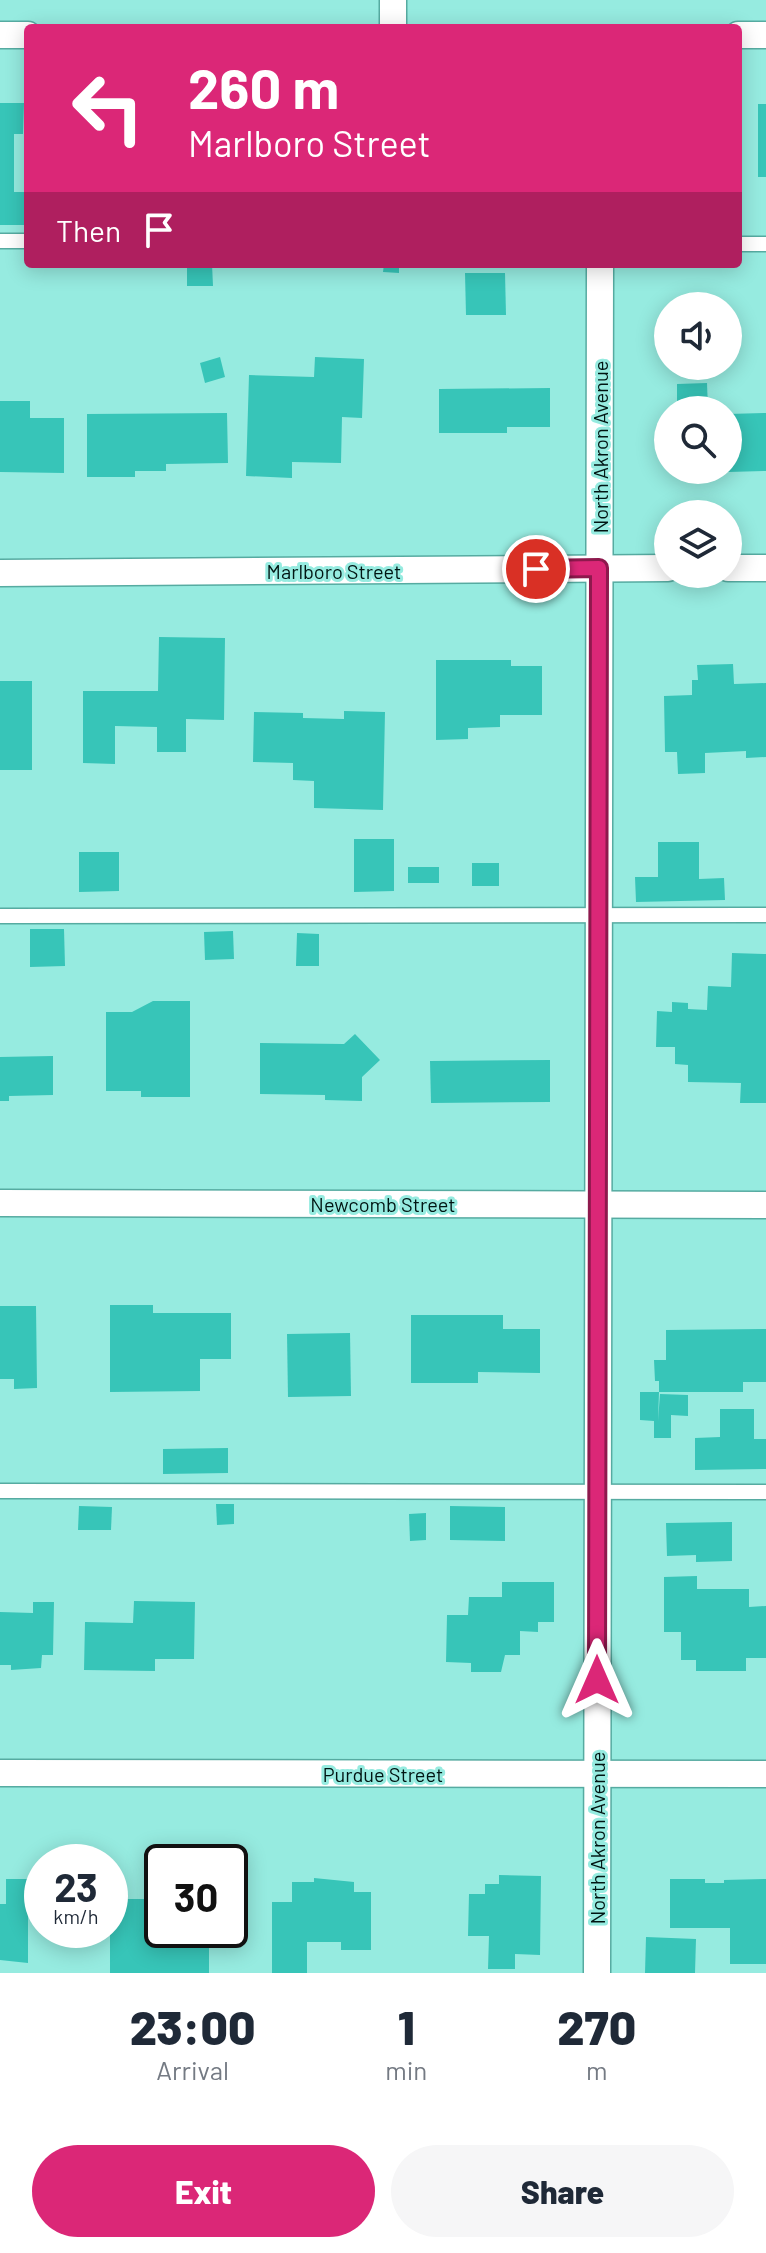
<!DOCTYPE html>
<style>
body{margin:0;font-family:Barlow,sans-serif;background:#f6f6f7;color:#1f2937;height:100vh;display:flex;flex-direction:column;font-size:30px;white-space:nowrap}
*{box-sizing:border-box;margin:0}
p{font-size:26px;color:#747a83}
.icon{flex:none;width:44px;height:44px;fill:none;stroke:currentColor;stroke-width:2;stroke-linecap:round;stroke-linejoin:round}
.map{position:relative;height:1973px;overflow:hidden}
.sheet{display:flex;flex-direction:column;background:#fff;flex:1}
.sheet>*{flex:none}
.banner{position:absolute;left:24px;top:24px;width:718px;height:244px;border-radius:8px;box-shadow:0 4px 20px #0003;background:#db2777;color:#fff;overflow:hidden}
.tools{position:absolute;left:654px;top:292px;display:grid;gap:16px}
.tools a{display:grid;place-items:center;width:88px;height:88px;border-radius:50%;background:#fff;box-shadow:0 4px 20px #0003;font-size:40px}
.speed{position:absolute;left:24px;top:1844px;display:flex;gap:16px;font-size:40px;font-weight:700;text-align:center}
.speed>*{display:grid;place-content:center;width:104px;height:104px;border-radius:50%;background:#fff;box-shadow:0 4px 20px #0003;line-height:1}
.speed small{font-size:20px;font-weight:400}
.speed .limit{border:4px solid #111;border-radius:12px;background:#fff;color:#111}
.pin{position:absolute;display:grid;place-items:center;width:68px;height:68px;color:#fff;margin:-34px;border:4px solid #fff;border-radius:50%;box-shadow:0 2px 8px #0007}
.me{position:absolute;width:88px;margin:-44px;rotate:0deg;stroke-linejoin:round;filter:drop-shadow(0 0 6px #0008)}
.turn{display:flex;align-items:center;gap:28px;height:168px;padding:0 32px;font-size:36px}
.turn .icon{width:104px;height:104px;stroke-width:2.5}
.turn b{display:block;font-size:56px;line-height:68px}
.then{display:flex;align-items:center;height:76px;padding:0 32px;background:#0003;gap:16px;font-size:30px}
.eta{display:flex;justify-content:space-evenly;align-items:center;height:136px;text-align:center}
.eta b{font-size:48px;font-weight:800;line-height:56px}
.action{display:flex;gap:16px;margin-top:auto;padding:16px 32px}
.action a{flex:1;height:92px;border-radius:48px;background:#db2777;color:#fff;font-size:32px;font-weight:800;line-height:92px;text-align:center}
.action a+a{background:#f6f6f7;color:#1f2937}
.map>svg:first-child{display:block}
.building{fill:#37c5b8}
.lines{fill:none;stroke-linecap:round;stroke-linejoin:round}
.lane-casing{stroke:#56aba1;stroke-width:17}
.street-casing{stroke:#56aba1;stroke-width:29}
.lane{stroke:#fff;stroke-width:14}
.street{stroke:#fff;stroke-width:26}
.route-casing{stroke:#8e194d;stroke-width:20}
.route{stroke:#db2777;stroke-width:14}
.labels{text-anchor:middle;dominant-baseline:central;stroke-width:6;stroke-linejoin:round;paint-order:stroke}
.street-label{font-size:20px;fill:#001412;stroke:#96ebe0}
</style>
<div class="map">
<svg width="766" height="1973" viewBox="0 0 766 1973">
<rect width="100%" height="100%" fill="#96ebe0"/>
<g class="building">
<polygon points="0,103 24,103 23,134 14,134 14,192 28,192 28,225 0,225"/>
<rect x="758" y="104" width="8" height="73"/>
<rect x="738" y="156" width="3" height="28"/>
<polygon points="187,264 212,264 213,286 187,286"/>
<polygon points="384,264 399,264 399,273 383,272"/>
<polygon points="465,273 505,273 506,315 466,315"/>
<polygon points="220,357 225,377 205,383 200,363"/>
<polygon points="315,357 364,359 362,418 342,417 341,463 292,462 292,478 246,476 249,375 314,377"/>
<polygon points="707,383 708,410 677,410 677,384"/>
<polygon points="550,388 550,427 507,427 507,433 439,433 439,389"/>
<polygon points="0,401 30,401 30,418 64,418 64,473 0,472"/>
<polygon points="227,413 228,463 166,464 166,471 135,471 135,477 87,477 87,414"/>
<polygon points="766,413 766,471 728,472 728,414"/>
<polygon points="159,637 225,638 224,720 186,719 186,752 157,752 157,727 115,726 115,764 83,763 83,691 158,691"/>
<polygon points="436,660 511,660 511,666 542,666 542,715 500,715 500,727 468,728 468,739 436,740"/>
<polygon points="733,664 734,684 766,683 766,757 746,758 746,751 705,753 705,773 678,774 677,752 665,752 664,696 692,695 692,680 698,680 697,665"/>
<rect x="0" y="681" width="32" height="89"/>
<polygon points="344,711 385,712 383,810 314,808 314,781 293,780 293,763 253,762 254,712 303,713 303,718 344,719"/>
<polygon points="354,839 394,839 394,891 354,892"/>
<polygon points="658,842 699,842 699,879 724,878 725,900 636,902 635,877 658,877"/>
<polygon points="79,852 119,852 119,891 79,892"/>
<rect x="472" y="863" width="27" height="23"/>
<rect x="408" y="867" width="31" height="16"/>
<polygon points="30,929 64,929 65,966 30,967"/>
<polygon points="233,931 234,959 205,960 204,932"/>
<polygon points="297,933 319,934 319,966 296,966"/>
<polygon points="732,953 766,954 766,1103 740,1103 741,1083 688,1082 688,1065 675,1064 675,1047 656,1047 657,1011 672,1012 672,1002 688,1003 688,1009 707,1010 708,986 731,987"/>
<polygon points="153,1001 190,1001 190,1097 141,1097 141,1091 106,1091 106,1012 132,1012"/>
<polygon points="355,1034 380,1060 362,1077 362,1101 325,1100 325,1095 260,1094 260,1043 344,1044"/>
<polygon points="53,1056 53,1095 9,1096 9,1101 0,1101 0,1057"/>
<polygon points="550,1060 550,1102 431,1103 430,1061"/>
<polygon points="110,1305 153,1305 153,1313 231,1313 231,1359 200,1359 200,1391 110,1392"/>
<polygon points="0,1306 36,1306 37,1388 14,1389 14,1379 0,1379"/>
<polygon points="411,1315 503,1315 503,1329 540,1329 540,1373 478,1372 478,1383 411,1383"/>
<polygon points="766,1329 766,1382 743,1382 743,1392 659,1392 658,1421 660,1394 688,1395 688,1416 671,1415 671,1438 654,1438 654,1421 640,1420 640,1392 659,1392 659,1381 655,1381 654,1360 666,1360 666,1330"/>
<polygon points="350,1333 351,1396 288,1397 287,1334"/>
<polygon points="720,1409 754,1409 754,1439 766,1439 766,1469 695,1470 695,1438 720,1437"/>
<polygon points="228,1448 228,1473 163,1474 163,1449"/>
<polygon points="216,1504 234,1504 234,1524 217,1525"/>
<polygon points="79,1506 112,1507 111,1530 78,1530"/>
<polygon points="450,1506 505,1507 505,1541 450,1540"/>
<polygon points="426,1513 426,1540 410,1541 409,1514"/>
<polygon points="732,1522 732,1561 696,1562 696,1555 667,1556 666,1523"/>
<polygon points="697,1576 697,1589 749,1589 749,1607 766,1606 766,1658 746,1658 746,1671 696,1671 696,1660 681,1660 681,1632 664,1632 664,1577"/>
<polygon points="502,1582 554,1582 554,1622 538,1622 538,1632 520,1631 520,1655 505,1655 501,1672 471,1672 471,1663 446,1662 447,1615 468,1615 469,1597 502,1597"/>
<polygon points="134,1601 195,1602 194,1659 155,1659 155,1671 84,1670 85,1622 133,1623"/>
<polygon points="33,1602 54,1602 53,1655 42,1655 41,1668 11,1670 11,1665 0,1665 0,1612 33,1613"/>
<polygon points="499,1875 541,1876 540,1955 515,1954 515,1969 488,1969 489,1936 468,1936 469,1894 485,1894 485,1884 499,1884"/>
<polygon points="314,1878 354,1882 354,1892 371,1892 371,1950 341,1950 341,1942 307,1942 307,1973 272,1973 272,1902 292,1902 292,1882 314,1882"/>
<polygon points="6,1879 28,1879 28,1963 0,1960 0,1904 6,1904"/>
<polygon points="670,1879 705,1879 705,1883 724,1883 724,1880 766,1879 766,1964 730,1964 730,1928 670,1928"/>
<polygon points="110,1899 147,1899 147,1905 162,1905 162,1930 209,1930 209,1973 110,1973"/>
<polygon points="646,1937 696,1939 695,1973 645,1973"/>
</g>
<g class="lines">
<defs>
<g id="lane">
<polyline points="0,241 28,241"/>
<polyline points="738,244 766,244"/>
<polyline points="0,916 766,915"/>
<polyline points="0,1491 766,1492"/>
</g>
<g id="street">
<polyline points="393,0 393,28"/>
<polyline points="0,35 28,35"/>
<polyline points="738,35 766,35"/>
<polyline points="728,568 766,568"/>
<polyline points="0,573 668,568"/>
<polyline points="0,1203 766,1205"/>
<polyline points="0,1773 766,1774"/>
<polyline points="597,1973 600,264"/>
</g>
</defs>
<use href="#lane" class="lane-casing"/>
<use href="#street" class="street-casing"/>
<use href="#lane" class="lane"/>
<use href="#street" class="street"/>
</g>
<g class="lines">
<defs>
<polyline id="route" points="536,569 599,568 597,1680"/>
</defs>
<use href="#route" class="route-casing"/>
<use href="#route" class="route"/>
</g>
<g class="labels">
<g class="street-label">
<text transform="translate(600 447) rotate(-90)">North Akron Avenue</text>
<text x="334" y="571">Marlboro Street</text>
<text x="383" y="1204">Newcomb Street</text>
<text x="383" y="1774">Purdue Street</text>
<text transform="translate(597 1838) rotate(-90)">North Akron Avenue</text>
</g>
</g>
</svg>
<div class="tools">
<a><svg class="icon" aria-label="sound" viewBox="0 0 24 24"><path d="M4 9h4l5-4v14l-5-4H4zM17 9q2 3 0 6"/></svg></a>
<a><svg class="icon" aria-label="search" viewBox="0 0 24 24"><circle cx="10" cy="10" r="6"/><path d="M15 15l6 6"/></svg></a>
<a><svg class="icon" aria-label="layers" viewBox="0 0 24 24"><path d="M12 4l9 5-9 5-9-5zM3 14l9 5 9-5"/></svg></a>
</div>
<div class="speed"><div>23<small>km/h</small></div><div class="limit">30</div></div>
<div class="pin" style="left:536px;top:569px;background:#d93025"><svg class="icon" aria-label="arrive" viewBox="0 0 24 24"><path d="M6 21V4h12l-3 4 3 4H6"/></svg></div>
<svg class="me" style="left:597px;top:1680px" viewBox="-20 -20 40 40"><path d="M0-17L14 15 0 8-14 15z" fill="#db2777" stroke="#fff" stroke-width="4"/></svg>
<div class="banner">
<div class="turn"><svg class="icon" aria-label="left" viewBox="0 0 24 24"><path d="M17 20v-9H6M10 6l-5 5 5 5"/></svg><div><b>260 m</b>Marlboro Street</div></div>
<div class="then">Then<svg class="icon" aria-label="arrive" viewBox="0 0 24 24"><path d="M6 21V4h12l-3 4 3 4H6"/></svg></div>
</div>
</div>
<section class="sheet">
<div class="eta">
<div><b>23:00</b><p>Arrival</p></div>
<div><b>1</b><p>min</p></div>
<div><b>270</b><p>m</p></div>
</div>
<div class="action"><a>Exit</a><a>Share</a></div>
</section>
